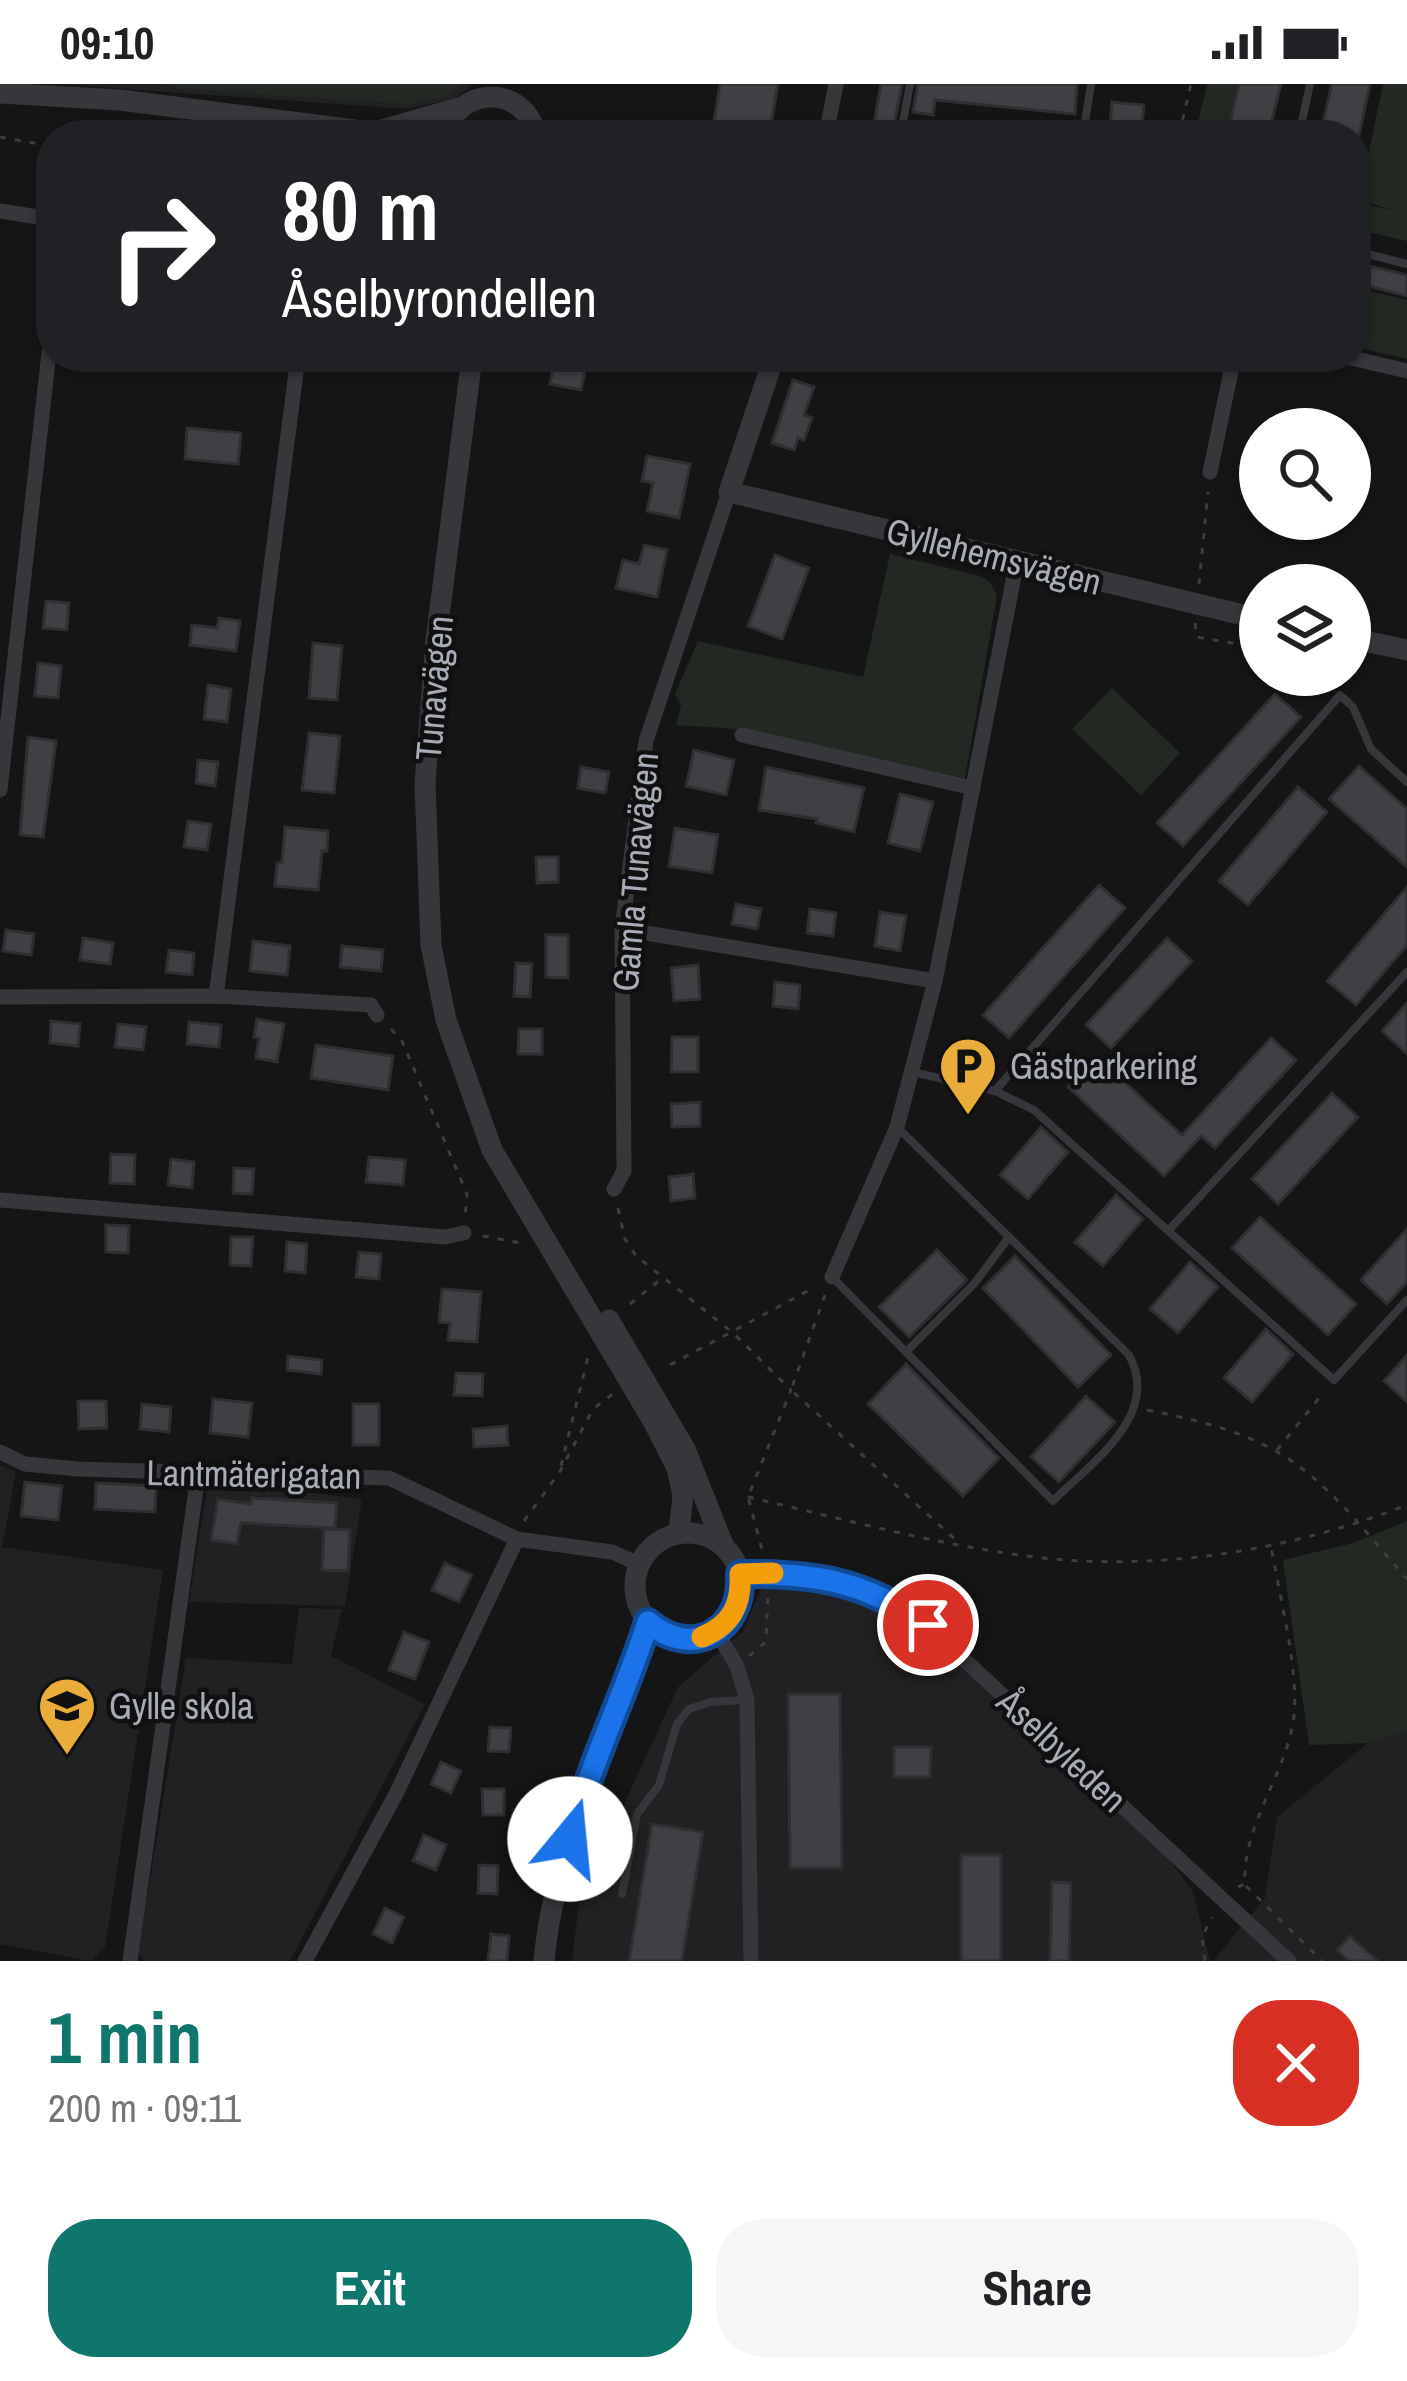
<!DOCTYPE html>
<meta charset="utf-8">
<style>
body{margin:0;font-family:"Archivo Narrow",sans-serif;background:#f6f6f6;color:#202124;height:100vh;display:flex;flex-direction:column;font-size:45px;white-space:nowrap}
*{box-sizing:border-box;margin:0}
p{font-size:39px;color:#757577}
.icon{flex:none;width:66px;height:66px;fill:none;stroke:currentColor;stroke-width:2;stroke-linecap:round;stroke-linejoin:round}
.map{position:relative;height:1877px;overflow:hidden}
.drawer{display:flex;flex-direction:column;background:#fff;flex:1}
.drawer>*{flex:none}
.banner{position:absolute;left:36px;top:36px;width:1335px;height:252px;border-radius:48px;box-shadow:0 3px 9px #0004;background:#202124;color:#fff;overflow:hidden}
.fabs{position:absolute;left:1239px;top:324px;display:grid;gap:24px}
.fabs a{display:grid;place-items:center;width:132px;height:132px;border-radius:50%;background:#fff;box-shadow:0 3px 9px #0004;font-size:60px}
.pin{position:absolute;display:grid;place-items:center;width:102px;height:102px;color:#fff;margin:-51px;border:6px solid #fff;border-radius:50%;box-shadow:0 3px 12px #0007}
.me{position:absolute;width:132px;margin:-66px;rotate:17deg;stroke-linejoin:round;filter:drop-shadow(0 0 9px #0008)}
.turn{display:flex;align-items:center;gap:42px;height:252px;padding:0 48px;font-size:54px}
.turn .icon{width:156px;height:156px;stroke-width:2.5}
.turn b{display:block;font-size:84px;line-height:102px}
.round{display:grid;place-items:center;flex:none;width:126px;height:126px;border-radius:48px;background:#f6f6f6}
.head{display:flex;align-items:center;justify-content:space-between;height:204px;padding:0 48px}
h1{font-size:72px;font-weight:800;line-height:90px;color:#0f766e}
.action{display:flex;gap:24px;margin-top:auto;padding:24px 48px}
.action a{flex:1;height:138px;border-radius:48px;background:#0f766e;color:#fff;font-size:48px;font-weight:800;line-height:138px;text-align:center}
.action a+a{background:#f6f6f6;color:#202124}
.status{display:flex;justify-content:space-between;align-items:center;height:84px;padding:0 60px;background:#fff;direction:ltr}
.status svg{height:33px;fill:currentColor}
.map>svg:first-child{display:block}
.built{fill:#212123}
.green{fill:#212922}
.building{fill:#3f4043;stroke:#2f2f32;stroke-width:3}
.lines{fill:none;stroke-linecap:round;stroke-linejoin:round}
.path{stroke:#3c3e42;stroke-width:3;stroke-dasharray:6 9;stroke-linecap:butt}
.service{stroke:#36373b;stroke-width:8}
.minor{stroke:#36373b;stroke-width:15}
.tertiary{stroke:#36373b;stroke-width:21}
.route-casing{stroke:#114b97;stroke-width:30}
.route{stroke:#1a73e8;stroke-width:21}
.slow{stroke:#f59e0b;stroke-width:21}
.labels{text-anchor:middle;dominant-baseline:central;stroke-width:9;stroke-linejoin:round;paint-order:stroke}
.street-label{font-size:36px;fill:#a7acb6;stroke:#101011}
.poi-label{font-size:36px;fill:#a7acb6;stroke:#101011;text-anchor:start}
</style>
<div class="status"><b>09:10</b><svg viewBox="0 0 49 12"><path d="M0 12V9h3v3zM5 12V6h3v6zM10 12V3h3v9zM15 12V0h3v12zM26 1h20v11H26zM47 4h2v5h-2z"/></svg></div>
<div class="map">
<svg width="1407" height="1877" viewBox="0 0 1407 1877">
<rect width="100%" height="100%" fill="#151516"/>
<g class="built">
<polygon points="57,0 474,0 455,14 408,25"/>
<polygon points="0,1381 16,1388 2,1463 163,1486 105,1864 91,1877 0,1860"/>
<polygon points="219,1398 362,1415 345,1522 189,1518 207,1403"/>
<polygon points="768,1489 830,1494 909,1528 1148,1746 1193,1808 1210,1877 572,1877 579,1818 678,1603 743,1547"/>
<polygon points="299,1524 342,1525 331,1572 425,1620 290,1877 145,1877 138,1869 186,1574 292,1580"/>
<polygon points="1407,1648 1407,1877 1213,1877 1265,1814 1277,1733 1368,1659"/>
</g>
<g class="green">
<polygon points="165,0 463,0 447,12 411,20 178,5"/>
<polygon points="1207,0 1238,0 1226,51 1195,51"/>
<polygon points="1383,0 1407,0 1407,157 1356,145 1356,118 1396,127 1359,116"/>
<polygon points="1356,204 1407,216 1407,275 1356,263"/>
<polygon points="890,470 980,492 990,498 997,512 965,694 738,645 676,641 681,621 675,610 698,557 863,593"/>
<polygon points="1112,604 1180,669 1141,711 1072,645"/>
<polygon points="1407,1437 1407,1648 1368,1659 1309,1661 1283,1476 1353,1459"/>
</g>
<g class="building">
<polygon points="720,0 778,0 769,51 712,49"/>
<polygon points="881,0 902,0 892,51 872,51"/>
<polygon points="918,0 1077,0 1075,30 935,16 933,31 913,28"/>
<polygon points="1239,0 1281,0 1268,51 1227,51"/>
<polygon points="1332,0 1370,0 1359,51 1320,51"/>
<polygon points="1112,18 1144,21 1141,51 1109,51"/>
<polygon points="1356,179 1407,191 1407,212 1356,199"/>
<polygon points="555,273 588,273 581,306 550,300"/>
<polygon points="793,296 814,303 804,331 812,334 804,356 798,354 794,366 772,359"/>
<polygon points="187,344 241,349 238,380 185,375"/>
<polygon points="647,372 690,380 679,434 647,427 653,399 642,397"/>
<polygon points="644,461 667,466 657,513 616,504 623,476 639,480"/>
<polygon points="775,471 809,484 782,555 748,542"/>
<polygon points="46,517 69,519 67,546 43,544"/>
<polygon points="219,534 240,537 236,567 190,561 192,541 217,544"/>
<polygon points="313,559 342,562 337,616 309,614"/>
<polygon points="38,579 61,582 58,614 35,612"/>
<polygon points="208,601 231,605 227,638 204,635"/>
<polygon points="1275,610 1301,633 1183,762 1157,739"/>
<polygon points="309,649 340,652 334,709 302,706"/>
<polygon points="28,653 56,657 43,753 20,751"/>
<polygon points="694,666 734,676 726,711 686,702"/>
<polygon points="198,676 218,678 215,702 196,699"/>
<polygon points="1359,682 1407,725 1407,783 1329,715"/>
<polygon points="581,683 609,688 605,709 578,704"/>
<polygon points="766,683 864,704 854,748 816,739 817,735 759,726"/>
<polygon points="1298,703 1327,728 1248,821 1219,797"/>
<polygon points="900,710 933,718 920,767 888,759"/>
<polygon points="188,737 211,740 207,766 184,763"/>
<polygon points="285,743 328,747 327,767 322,767 318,806 275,802 277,779 282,779"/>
<polygon points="675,744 718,751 712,789 669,782"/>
<polygon points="536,773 558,773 558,798 537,799"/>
<polygon points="1099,801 1125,824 1009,954 983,931"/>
<polygon points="1407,803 1407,861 1356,921 1327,897"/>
<polygon points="736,820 761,825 757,845 732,840"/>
<polygon points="810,825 836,829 833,852 807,849"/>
<polygon points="880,828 906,832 900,867 875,862"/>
<polygon points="6,846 34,850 31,871 3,867"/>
<polygon points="546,851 568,851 568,894 546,893"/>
<polygon points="83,854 113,859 110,880 80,876"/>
<polygon points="1167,854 1192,877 1111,964 1086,941"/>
<polygon points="253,857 290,862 287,891 250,887"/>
<polygon points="342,862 383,866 381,887 340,883"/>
<polygon points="169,866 194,869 192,891 166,888"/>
<polygon points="516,879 532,880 530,913 514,912"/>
<polygon points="698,881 700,915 674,917 671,884"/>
<polygon points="775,898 800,901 798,925 773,922"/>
<polygon points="1407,919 1407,970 1382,947"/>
<polygon points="257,935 284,940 277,978 256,974 259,954 254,953"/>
<polygon points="51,937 80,940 78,962 50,959"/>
<polygon points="189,938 221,941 219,963 187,960"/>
<polygon points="118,940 146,943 143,966 115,963"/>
<polygon points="519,945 542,945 542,970 518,970"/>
<polygon points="672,953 698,953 698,988 671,988"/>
<polygon points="1271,954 1296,976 1215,1064 1201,1052 1164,1092 1068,1003 1096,972 1182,1051"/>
<polygon points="316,961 393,972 388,1006 311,994"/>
<polygon points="1332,1009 1358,1033 1278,1120 1252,1095"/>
<polygon points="700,1018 700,1042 672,1043 671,1020"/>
<polygon points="1041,1043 1068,1068 1028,1115 1000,1091"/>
<polygon points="111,1070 135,1071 134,1100 110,1099"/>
<polygon points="369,1073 405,1076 403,1101 366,1098"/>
<polygon points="171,1075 194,1078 192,1104 168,1101"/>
<polygon points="234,1084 254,1085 252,1110 233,1109"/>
<polygon points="693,1090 695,1114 671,1117 669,1093"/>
<polygon points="1116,1111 1143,1135 1103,1182 1075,1158"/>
<polygon points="1260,1133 1356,1220 1328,1251 1232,1164"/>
<polygon points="106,1141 129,1142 128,1169 106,1168"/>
<polygon points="1407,1145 1407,1198 1387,1220 1361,1196"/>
<polygon points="231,1153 253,1153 251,1182 230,1181"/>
<polygon points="287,1158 307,1160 305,1189 285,1187"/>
<polygon points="937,1166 967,1196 909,1253 879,1223"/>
<polygon points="359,1168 381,1170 379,1195 356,1193"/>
<polygon points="1015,1172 1111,1271 1078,1303 983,1204"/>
<polygon points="1190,1178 1218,1203 1178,1249 1150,1225"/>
<polygon points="442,1205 481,1208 477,1258 448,1256 450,1239 439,1238"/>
<polygon points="1266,1245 1293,1270 1252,1318 1224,1294"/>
<polygon points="1407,1271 1407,1318 1384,1297"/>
<polygon points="288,1272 322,1276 321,1290 287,1286"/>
<polygon points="906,1280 999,1374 963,1412 868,1320"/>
<polygon points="456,1289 483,1290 482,1312 454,1311"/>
<polygon points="1086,1312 1115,1338 1059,1398 1031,1373"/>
<polygon points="213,1315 252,1319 248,1353 210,1349"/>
<polygon points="78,1317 106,1317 107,1344 79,1345"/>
<polygon points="142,1320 171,1323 169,1348 140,1345"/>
<rect x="353" y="1320" width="26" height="41"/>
<polygon points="507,1342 508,1361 474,1363 473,1345"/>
<polygon points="25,1398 62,1402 58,1436 21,1432"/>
<polygon points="96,1399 156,1402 155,1428 95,1425"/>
<polygon points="251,1414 337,1419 335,1444 241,1439 237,1460 211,1456 218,1415 251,1420"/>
<polygon points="324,1445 350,1446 348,1487 322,1486"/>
<polygon points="445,1479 472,1491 459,1518 432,1506"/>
<polygon points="404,1548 429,1558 415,1595 389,1586"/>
<polygon points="788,1610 840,1610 842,1784 790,1784"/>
<polygon points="490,1643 511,1644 509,1668 488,1667"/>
<polygon points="894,1663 931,1663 930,1693 894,1693"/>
<polygon points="441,1678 461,1687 451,1709 431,1700"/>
<polygon points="482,1705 504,1705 504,1731 483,1731"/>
<polygon points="652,1740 703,1748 682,1877 629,1877"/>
<polygon points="424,1751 446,1761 436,1786 413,1777"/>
<rect x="961" y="1771" width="40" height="106"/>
<polygon points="479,1781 498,1782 497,1810 478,1809"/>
<polygon points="1052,1798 1071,1799 1069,1877 1050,1877"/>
<polygon points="385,1824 404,1833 392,1859 373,1850"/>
<polygon points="491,1850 509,1852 507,1877 488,1877"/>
<polygon points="1350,1852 1378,1877 1349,1877 1337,1866"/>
</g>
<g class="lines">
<g class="path">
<polyline points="62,51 64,36"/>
<polyline points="1179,51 1191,0"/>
<polyline points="0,53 51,62"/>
<polyline points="443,273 443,277"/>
<polyline points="500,278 502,273"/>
<polyline points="1199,500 1208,408"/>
<polyline points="1195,539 1197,553 1260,564"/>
<polyline points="1317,591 1329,602"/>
<polyline points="391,945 402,957 467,1110 465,1134"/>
<polyline points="618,1124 625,1155 636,1172 732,1248 791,1306 748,1413 764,1473"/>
<polyline points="483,1152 526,1160"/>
<polyline points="825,1211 791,1306 958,1458"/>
<polyline points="630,1220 665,1192"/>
<polyline points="670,1281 815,1203"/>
<path d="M 1147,1326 C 1191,1335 1233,1344 1272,1365 C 1326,1394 1367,1450 1407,1495"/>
<polyline points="1277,1366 1324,1308"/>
<polyline points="561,1382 589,1269"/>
<path d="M 748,1413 C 840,1434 933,1460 1027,1472 C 1153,1489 1289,1467 1407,1421"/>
<polyline points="524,1437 559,1389 593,1325 614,1309"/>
<polyline points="749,1572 766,1558 768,1506"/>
<polyline points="1246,1802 1322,1877"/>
<path d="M 1238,1803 L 1245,1800 C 1242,1743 1283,1695 1293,1639 C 1301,1592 1279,1511 1271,1462"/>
<polyline points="1205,1877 1202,1853 1212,1833"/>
</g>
<g class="service">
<polyline points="910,0 903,38 907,47 959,51"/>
<polyline points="1083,51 1091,0"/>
<polyline points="1299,51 1310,0"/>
<polyline points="1356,167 1407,180"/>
<polyline points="913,988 995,1007 1034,1026 1334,1296 1407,1216"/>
<polyline points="995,1007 1340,611 1353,623 1371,665 1407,698"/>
<polyline points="1168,1147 1407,888"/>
<path d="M 833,1194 L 1053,1417 C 1091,1379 1162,1331 1129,1271 L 897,1043"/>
<polyline points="906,1268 974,1200 1009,1153"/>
<polyline points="622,1810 637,1730 659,1701 677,1640 689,1625 711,1618 745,1616"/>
</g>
<g class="minor">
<polyline points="826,51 836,0"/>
<polyline points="0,127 51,135"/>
<polyline points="1347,273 1407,287"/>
<polyline points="1210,388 1234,273"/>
<polyline points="742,651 973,704"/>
<polyline points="0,706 51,251"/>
<polyline points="622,845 935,897"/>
<polyline points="216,912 298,273"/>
<polyline points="0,913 216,912 371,921 377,931"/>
<polyline points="614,1105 624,1087 622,845 646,657 729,408"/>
<polyline points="0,1116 445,1153 464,1149"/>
<polyline points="832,1193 897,1043 935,897 1017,477"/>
<polyline points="0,1368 25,1380 78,1385 389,1394 517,1455 612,1468 639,1480"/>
<polyline points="740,1490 780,1489 852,1500 927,1541 1289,1877"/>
<polyline points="716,1547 737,1582 747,1616 751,1877"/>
<polyline points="130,1877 198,1391"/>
<polyline points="305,1877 396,1710 517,1455"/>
</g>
<g class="tertiary">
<polyline points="0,9 120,16 395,51"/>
<polyline points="381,46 458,24"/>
<path d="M 445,51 C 457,1 525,0 536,51"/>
<polyline points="472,273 436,556 425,699 431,861 446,936 492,1066 653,1337 677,1384 683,1411 679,1449"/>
<polyline points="774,273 729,408 1260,535"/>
<polyline points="1350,554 1407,566"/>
<polyline points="609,1236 685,1365 724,1463"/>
<circle cx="688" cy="1502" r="53"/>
<path d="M 544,1877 C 555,1757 613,1651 648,1538"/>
</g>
</g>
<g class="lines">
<defs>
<path id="route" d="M 570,1755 C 590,1680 625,1611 648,1538 C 692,1576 744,1547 740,1490 C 816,1489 864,1497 928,1541"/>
</defs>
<use href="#route" class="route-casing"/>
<use href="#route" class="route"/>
<path class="slow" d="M 702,1553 C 731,1541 742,1521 740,1490 L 773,1489"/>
</g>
<defs>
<symbol id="parking-pin" viewBox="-11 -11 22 30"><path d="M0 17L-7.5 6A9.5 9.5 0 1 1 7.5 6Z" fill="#eaad39" stroke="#101011"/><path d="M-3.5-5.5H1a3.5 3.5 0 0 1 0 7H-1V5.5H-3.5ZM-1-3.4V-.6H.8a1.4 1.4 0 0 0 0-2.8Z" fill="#111"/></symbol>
<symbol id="school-pin" viewBox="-11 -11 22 30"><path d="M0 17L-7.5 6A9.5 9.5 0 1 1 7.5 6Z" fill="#eaad39" stroke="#101011"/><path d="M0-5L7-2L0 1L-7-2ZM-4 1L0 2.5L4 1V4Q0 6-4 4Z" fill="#111"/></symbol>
</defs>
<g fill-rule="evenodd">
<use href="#parking-pin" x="935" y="949" width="66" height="90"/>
<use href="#school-pin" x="34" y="1589" width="66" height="90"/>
</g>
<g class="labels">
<g class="street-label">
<text transform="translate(994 472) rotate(14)">Gyllehemsvägen</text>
<text transform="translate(434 604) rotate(-85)">Tunavägen</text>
<text transform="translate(635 788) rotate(-85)">Gamla Tunavägen</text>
<text transform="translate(254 1390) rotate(1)">Lantmäterigatan</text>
<text transform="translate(1062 1666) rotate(43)">Åselbyleden</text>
</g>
<g class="poi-label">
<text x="1010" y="982">Gästparkering</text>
<text x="109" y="1622">Gylle skola</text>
</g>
</g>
</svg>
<div class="fabs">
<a><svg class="icon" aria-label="search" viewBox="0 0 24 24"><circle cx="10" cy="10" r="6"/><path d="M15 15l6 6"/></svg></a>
<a><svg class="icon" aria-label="layers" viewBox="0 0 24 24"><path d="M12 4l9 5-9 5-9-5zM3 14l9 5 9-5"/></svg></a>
</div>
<div class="pin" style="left:928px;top:1541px;background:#d93025"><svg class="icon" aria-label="arrive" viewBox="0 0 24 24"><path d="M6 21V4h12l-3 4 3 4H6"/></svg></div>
<svg class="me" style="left:570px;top:1755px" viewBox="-20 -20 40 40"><circle r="19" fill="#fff"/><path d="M0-13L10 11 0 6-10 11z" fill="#1a73e8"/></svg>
<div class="banner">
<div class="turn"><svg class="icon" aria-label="right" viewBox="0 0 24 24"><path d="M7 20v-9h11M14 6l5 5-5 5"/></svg><div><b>80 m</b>Åselbyrondellen</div></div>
</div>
</div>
<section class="drawer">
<div class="head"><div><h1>1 min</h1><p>200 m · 09:11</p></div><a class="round" style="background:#d93025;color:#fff"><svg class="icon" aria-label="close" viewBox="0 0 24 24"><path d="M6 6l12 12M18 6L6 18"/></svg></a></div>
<div class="action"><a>Exit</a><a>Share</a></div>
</section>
